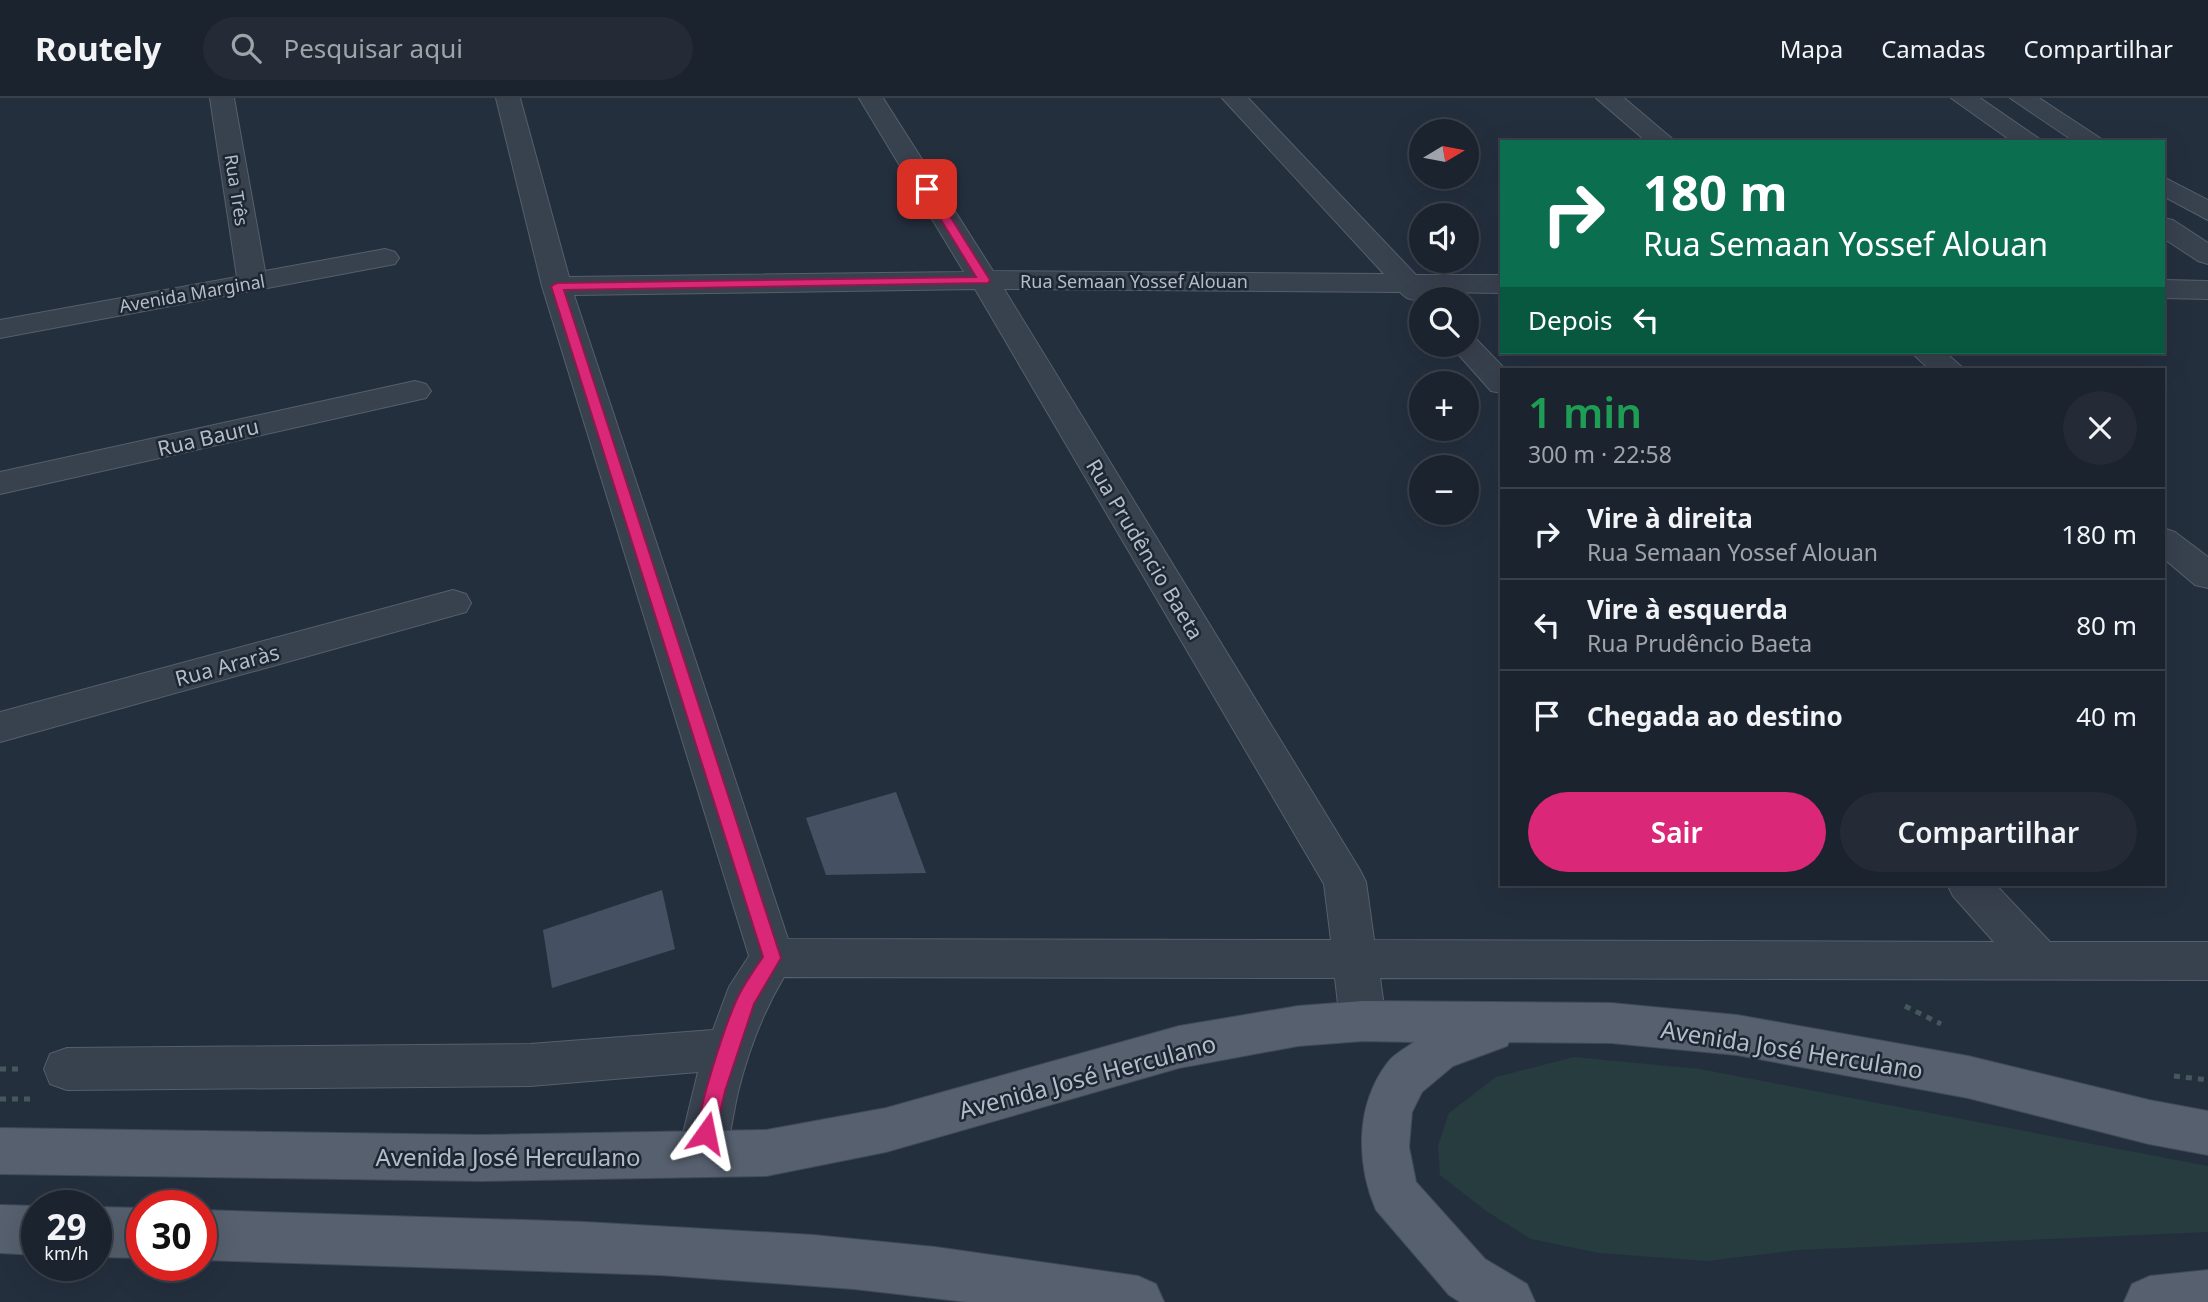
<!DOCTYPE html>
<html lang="pt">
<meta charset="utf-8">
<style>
body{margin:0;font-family:"Noto Sans",sans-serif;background:#242b36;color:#f1f3f6;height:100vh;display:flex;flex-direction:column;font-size:26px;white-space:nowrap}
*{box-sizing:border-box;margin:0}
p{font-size:23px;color:#a0a4aa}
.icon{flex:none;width:38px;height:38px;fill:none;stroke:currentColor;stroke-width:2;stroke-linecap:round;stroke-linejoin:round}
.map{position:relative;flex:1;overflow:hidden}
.side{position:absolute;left:1500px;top:270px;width:665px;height:518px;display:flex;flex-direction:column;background:#1b232e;border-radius:0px;box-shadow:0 7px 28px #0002,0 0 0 2px #39404a}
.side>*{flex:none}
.guide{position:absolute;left:1500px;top:42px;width:665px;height:214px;border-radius:0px;box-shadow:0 7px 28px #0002,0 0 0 2px #39404a;background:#0b6e4f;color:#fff;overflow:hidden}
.needle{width:46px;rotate:80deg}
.tools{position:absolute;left:1409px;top:21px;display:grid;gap:14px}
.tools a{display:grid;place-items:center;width:70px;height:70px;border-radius:50%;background:#1b232e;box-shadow:0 7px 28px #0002,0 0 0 2px #39404a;font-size:35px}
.speed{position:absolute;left:21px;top:1092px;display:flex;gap:14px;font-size:35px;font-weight:700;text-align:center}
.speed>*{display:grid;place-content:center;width:91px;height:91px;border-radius:50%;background:#1b232e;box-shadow:0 7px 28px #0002,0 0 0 2px #39404a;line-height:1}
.speed small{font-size:18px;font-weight:400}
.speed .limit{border:10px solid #d22;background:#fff;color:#111}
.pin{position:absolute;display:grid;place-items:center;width:60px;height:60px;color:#fff;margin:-30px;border-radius:14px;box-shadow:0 4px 10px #0006}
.me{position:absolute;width:77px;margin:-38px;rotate:12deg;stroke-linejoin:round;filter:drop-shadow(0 0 5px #0008)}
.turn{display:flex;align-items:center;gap:24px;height:147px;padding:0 28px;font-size:32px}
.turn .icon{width:91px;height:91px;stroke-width:2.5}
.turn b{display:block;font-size:49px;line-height:60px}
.then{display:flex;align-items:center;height:66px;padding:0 28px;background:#0003;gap:14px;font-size:26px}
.round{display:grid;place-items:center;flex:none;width:74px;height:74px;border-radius:37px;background:#242b36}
.headline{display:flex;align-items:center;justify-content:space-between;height:119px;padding:0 28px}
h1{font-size:42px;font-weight:600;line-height:52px;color:#1e9e55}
.action{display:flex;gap:14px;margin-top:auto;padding:14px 28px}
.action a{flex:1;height:80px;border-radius:42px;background:#db2777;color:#fff;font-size:28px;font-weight:600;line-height:80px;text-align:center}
.action a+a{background:#242b36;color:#f1f3f6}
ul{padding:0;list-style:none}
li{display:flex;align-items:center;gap:21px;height:91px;padding:0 28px;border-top:2px solid #39404a}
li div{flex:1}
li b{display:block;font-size:26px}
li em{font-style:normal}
header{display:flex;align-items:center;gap:42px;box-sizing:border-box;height:98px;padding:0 35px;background:#1b232e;border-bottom:2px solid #39404a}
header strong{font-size:33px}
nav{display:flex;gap:38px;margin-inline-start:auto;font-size:24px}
.search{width:490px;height:63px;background:#242b36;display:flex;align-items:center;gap:18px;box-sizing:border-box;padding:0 24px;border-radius:38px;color:#a0a4aa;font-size:26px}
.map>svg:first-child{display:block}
.green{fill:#263c3f}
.building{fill:#455162}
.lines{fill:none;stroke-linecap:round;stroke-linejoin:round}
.minor-casing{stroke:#565f6c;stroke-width:2}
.tertiary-casing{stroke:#565f6c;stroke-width:2}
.primary-casing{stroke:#414a57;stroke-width:2}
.path{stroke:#44595c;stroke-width:5;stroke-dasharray:6 6;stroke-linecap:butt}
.minor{fill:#38414e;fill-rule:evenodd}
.tertiary{fill:#38414e;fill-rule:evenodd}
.primary{fill:#56606e;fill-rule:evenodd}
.route{fill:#db2777;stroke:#8e194d;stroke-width:2}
.labels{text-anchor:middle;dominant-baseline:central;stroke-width:5;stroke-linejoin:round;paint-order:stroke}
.far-street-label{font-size:18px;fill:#b4bcc9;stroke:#1d2633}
.street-label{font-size:21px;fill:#b4bcc9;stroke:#1d2633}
.near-street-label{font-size:24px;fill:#b4bcc9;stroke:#1d2633}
</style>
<header>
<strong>Routely</strong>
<div class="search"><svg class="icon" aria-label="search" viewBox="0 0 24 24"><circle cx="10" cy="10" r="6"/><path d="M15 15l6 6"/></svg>Pesquisar aqui</div>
<nav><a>Mapa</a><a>Camadas</a><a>Compartilhar</a></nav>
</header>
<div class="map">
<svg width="2208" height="1204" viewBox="0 0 2208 1204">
<rect width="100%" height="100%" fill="#242f3e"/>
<polygon class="green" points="1574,959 1700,971 2208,1068 2208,1134 1798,1152 1707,1163 1599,1155 1531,1141 1486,1113 1440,1077 1438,1048 1449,1015 1496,979"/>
<g class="building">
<polygon points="896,694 926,775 826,777 806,720"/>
<polygon points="662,792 675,851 552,890 543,832"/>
</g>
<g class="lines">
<defs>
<g id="minor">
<polygon points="210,0 234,0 265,173 385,151 395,154 399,160 395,166 0,240 0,222 237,179"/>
<path d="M 496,0 L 520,0 L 569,179 L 964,174 L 859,0 L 883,0 L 993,173 L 1384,176 L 1222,0 L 1248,0 L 1416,177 L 1502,177 L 1502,195 L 1431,194 L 1427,201 C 1416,201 1410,205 1400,194 L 1004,191 L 1360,772 L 1366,784 L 1374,842 L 1994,844 L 1953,798 L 1947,786 L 1995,786 L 2050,844 L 2208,844 L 2208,882 L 1380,880 L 1386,923 L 1379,937 L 1363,943 L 1347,937 L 1340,923 L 1335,880 L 784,879 C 763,914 748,954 738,994 C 732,1020 730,1047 719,1072 L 702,1079 L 685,1072 L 678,1056 L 698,974 L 530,988 L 67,992 L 50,986 L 44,971 L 50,956 L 67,950 L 530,946 L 713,932 L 729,889 L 749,858 L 542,188 ZM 975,191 L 1324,786 L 1331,842 L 788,841 L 574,197 Z"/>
<polygon points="1596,0 1624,0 1676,44 1647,44"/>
<polygon points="2163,182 2208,183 2208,201 2163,200"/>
<polygon points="1466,238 1476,241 1505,271 1502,271 1502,295 1491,293 1450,247 1466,247"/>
<polygon points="1911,254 1945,254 1964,271 1929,271"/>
<polygon points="415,283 426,286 431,293 426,300 0,396 0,374"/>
<polygon points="2163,430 2175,434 2208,459 2208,490 2195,487 2163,460"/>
<polygon points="453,492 466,496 471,505 466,514 0,644 0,614"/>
</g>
<g id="tertiary">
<polygon points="1951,0 1980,0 2044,44 2013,44"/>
<polygon points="2010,0 2039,0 2106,44 2075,44"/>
<polygon points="2163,79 2208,102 2208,122 2163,98"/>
<polygon points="2163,120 2173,122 2208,145 2208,166 2198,163 2163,140"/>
</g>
<g id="primary">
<path d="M 1363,903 L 1611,905 L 1737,917 L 1968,958 L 2149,1002 L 2208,1013 L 2208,1057 L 2149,1046 L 1968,1000 L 1737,957 L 1611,945 L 1509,944 L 1507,948 L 1453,968 L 1422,994 L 1412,1014 L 1409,1049 L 1416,1084 L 1485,1161 L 1527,1186 L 1535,1204 L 1460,1204 L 1449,1197 L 1376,1112 C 1356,1065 1355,1007 1388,964 C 1394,956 1406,950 1414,944 L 1363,943 L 1298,948 L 1179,970 L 886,1054 L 766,1078 L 482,1083 L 0,1076 L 0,1030 L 482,1037 L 766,1032 L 886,1010 L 1179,928 L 1298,908 Z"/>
<polygon points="0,1107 38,1108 37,1157 0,1155"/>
<polygon points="96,1109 142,1110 142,1160 96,1159"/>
<polygon points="201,1112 584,1124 813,1137 935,1149 1138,1178 1156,1186 1164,1204 967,1204 854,1191 660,1177 201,1162"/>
<polygon points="2208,1172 2208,1204 2124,1204 2132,1186 2150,1178"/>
</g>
</defs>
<use href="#minor" class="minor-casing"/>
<use href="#tertiary" class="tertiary-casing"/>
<use href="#primary" class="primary-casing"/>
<g class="path">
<polyline points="1905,908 1941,926"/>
<polyline points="0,971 21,971"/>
<polyline points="2174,978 2208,982"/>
<polyline points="0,1001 34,1001"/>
</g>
<use href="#minor" class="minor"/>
<use href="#tertiary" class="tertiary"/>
<use href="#primary" class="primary"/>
</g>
<path class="route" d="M 927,88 L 933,91 L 990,182 L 988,185 L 564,192 L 781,860 L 754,906 L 725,993 L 714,1041 L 706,1044 L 699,1041 C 692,1024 727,923 737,901 C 744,886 754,872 763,859 L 551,188 L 557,185 L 976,179 L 922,91 Z"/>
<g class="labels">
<g class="far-street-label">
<text transform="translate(237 92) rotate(81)">Rua Três</text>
<text x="1134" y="183">Rua Semaan Yossef Alouan</text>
<text transform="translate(192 195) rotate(-10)">Avenida Marginal</text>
</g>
<g class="street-label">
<text transform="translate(208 339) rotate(-13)">Rua Bauru</text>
<text transform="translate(1145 451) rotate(59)">Rua Prudêncio Baeta</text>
<text transform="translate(227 567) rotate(-15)">Rua Araràs</text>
</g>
<g class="near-street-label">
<text transform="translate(1792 951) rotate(9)">Avenida José Herculano</text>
<text transform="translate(1087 978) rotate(-15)">Avenida José Herculano</text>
<text x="508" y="1058">Avenida José Herculano</text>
</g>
</g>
</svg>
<div class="tools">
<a><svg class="needle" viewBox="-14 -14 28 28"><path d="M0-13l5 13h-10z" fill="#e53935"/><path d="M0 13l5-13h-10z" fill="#a0a4aa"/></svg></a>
<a><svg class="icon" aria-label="sound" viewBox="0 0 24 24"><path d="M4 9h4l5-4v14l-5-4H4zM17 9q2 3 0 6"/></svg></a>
<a><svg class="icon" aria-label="search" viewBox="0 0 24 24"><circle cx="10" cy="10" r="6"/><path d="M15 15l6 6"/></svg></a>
<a>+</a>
<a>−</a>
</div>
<div class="speed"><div>29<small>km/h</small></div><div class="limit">30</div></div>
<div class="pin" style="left:927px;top:91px;background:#d93025"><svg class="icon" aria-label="arrive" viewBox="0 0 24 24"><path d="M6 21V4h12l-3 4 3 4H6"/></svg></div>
<svg class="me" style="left:706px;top:1035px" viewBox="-20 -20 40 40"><path d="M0-17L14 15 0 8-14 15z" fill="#db2777" stroke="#fff" stroke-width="4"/></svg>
<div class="guide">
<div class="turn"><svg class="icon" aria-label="right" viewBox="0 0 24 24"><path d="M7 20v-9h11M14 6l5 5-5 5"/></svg><div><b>180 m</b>Rua Semaan Yossef Alouan</div></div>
<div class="then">Depois<svg class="icon" aria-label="left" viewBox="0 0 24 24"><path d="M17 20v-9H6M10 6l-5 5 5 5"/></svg></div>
</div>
<section class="side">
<div class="headline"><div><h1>1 min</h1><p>300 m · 22:58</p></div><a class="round"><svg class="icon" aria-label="close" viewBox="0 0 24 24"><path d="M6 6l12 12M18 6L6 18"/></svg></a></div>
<ul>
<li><svg class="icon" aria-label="right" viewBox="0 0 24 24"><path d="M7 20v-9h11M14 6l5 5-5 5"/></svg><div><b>Vire à direita</b><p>Rua Semaan Yossef Alouan</p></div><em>180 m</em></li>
<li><svg class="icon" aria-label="left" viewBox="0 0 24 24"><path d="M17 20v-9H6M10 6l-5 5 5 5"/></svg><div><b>Vire à esquerda</b><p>Rua Prudêncio Baeta</p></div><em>80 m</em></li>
<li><svg class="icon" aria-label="arrive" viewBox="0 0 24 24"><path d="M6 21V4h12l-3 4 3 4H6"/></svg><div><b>Chegada ao destino</b></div><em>40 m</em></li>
</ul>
<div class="action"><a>Sair</a><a>Compartilhar</a></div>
</section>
</div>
